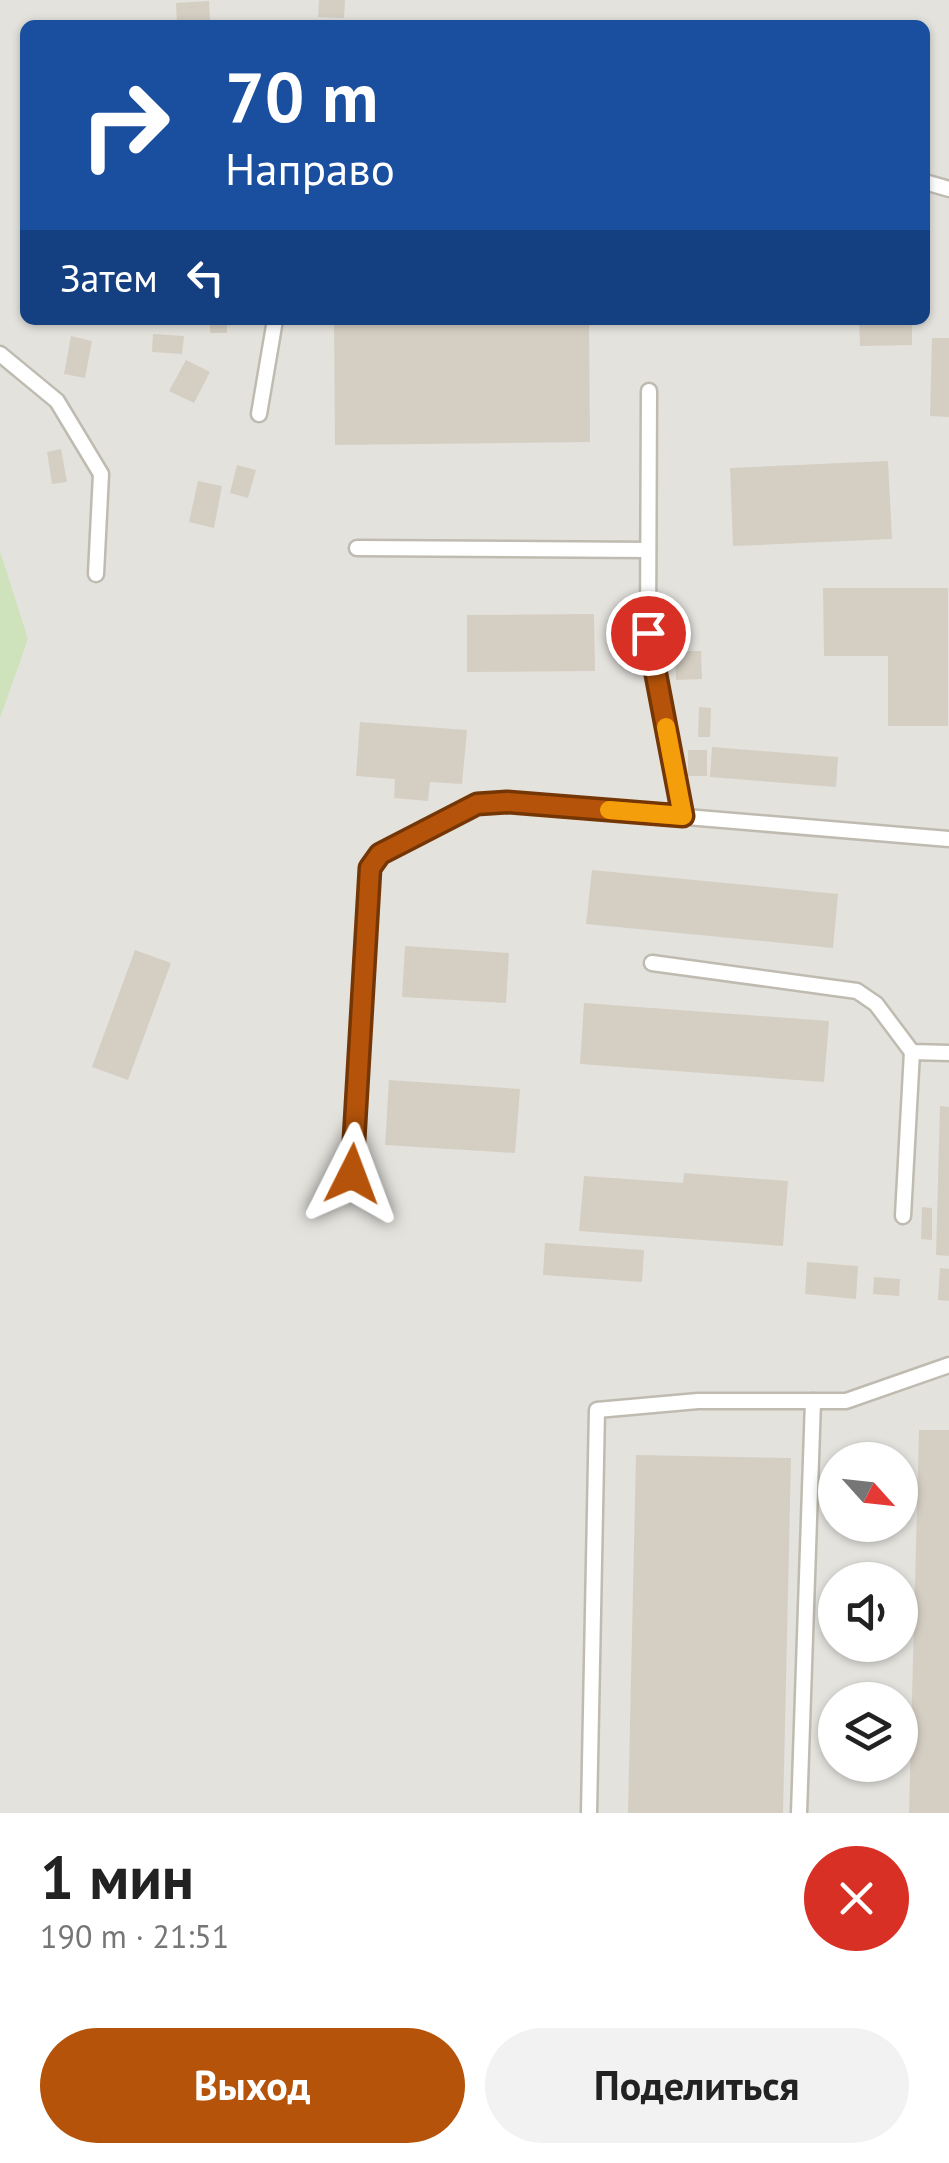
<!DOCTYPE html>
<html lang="ru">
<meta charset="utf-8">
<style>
body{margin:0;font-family:"PT Sans",sans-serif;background:#f2f2f2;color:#222;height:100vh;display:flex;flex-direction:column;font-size:38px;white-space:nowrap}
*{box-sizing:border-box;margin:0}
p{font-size:32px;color:#767676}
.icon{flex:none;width:55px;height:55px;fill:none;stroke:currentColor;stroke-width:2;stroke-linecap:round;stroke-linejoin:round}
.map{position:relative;height:1813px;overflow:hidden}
.drawer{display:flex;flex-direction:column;background:#fff;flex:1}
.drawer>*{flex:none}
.guide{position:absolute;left:20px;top:20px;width:910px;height:305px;border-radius:15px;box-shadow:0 2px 8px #0004;background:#1a4fa0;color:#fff;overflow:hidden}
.needle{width:65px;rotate:117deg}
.controls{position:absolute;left:818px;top:1442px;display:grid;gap:20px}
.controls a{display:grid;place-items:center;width:100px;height:100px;border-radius:50%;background:#fff;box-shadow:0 2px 8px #0004;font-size:50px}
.pin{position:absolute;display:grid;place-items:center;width:85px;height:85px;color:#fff;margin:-42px;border:5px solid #fff;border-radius:50%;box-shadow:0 2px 10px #0007}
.me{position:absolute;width:110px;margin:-55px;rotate:3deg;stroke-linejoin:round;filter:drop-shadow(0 0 8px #0008)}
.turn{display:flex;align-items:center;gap:35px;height:210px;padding:0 40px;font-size:45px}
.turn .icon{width:130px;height:130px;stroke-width:2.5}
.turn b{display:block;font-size:70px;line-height:85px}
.then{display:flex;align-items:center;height:95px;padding:0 40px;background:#0003;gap:20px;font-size:38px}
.round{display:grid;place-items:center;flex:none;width:105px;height:105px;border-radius:52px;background:#f2f2f2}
.overview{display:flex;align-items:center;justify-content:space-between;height:170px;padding:0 40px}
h1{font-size:60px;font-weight:800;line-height:75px}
.cta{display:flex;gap:20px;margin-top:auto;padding:20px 40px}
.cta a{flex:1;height:115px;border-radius:60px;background:#b45309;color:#fff;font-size:40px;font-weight:800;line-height:115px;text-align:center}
.cta a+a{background:#f2f2f2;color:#222}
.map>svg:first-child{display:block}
.industrial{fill:#e4e2dd;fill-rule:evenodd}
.green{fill:#cee3bb}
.building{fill:#d5cfc3}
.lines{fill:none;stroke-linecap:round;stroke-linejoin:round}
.service-casing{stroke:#bfbbb0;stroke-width:19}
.service{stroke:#fff;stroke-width:14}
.route-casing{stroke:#753606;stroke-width:25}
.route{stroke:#b45309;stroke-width:18}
.slow{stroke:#f59e0b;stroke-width:18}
</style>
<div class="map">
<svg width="949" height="1813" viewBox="0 0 949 1813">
<rect width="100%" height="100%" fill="#f4f3ed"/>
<path class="industrial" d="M 0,0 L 949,0 L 949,1813 L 0,1813 ZM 25,25 L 925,25 L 925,320 L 25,320 ZM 835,1460 L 900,1460 L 900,1525 L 835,1525 ZM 835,1580 L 900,1580 L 900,1645 L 835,1645 ZM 835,1700 L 900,1700 L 900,1765 L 835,1765 Z"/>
<polygon class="green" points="0,551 28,639 0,718"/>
<g class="building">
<polygon points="319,0 345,0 344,18 318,17"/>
<polygon points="209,1 210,22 177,24 176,3"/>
<rect x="210" y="320" width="17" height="13"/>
<polygon points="334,320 589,320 590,442 335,445"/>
<polygon points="859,320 912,320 912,345 860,346"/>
<polygon points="153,334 184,336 182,354 152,352"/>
<polygon points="71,336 92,341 85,378 64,374"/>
<polygon points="932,338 949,338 949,417 930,416"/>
<polygon points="186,360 210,372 194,403 169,391"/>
<polygon points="61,449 67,482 52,484 47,452"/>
<polygon points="888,461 892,539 733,546 730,468"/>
<polygon points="237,465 256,470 248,498 230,493"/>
<polygon points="198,481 222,486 214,528 189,522"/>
<polygon points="823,588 948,588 948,726 888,726 888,656 824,656"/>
<polygon points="594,614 595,671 467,672 467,615"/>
<polygon points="675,651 701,651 702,679 676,680"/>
<polygon points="699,707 711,708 710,737 698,737"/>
<polygon points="360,722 467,730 462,784 430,782 428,801 394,798 395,779 356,776"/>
<polygon points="712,747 838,757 836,787 710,777"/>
<rect x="688" y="750" width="19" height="26"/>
<polygon points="592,870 838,894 833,948 586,924"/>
<polygon points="405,946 509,953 506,1003 402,997"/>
<polygon points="135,950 171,963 128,1080 92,1067"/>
<polygon points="584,1003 829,1021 824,1082 580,1064"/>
<polygon points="389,1080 520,1089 515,1153 385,1145"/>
<polygon points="940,1106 949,1107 949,1256 936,1255"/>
<polygon points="684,1173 788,1181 783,1246 579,1231 584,1176 683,1183"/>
<polygon points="922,1207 932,1208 932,1240 921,1239"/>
<polygon points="545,1243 644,1250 642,1282 543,1275"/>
<polygon points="807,1262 858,1266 856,1299 805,1294"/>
<polygon points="940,1268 949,1269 949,1301 938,1300"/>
<polygon points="874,1277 900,1279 899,1296 873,1294"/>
<polygon points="919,1430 949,1430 949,1813 909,1813"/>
<polygon points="636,1455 791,1458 783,1813 628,1813"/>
</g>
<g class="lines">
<defs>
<g id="service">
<polyline points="925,182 949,189"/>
<polyline points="0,354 57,401 101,474 96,574"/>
<polyline points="649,391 648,633 683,816"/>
<polyline points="259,414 275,320"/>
<polyline points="357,548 648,550"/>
<polyline points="652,963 857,991 876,1004 912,1052 949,1053"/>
<polyline points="353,1174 370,868 380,854 477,804 507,802 949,839"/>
<polyline points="903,1216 912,1052"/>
<polyline points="589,1813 597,1410 698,1401 846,1401 949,1365"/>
<polyline points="799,1813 813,1401"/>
</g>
</defs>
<use href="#service" class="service-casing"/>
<use href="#service" class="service"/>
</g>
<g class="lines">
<defs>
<polyline id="route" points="352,1174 370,868 380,854 477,804 507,802 683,816 648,633"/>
</defs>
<use href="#route" class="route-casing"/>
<use href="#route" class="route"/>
<polyline class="slow" points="609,810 683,816 666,727"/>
</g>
</svg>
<div class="controls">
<a><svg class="needle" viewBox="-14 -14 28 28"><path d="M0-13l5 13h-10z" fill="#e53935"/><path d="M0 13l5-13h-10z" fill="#767676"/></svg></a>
<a><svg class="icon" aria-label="sound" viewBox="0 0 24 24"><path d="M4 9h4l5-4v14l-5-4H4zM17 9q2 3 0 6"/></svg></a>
<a><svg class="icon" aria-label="layers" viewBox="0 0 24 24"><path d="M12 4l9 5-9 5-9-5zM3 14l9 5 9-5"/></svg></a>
</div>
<div class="pin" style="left:648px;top:633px;background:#d93025"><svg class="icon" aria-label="arrive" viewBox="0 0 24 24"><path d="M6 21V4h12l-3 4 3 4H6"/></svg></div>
<svg class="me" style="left:352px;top:1174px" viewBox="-20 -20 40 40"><path d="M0-17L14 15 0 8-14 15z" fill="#b45309" stroke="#fff" stroke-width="4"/></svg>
<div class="guide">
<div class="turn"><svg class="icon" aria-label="right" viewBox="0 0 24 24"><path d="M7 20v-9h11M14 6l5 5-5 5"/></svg><div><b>70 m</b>Направо</div></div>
<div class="then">Затем<svg class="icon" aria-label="left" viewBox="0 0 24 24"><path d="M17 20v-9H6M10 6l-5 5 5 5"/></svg></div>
</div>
</div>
<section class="drawer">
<div class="overview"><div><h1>1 мин</h1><p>190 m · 21:51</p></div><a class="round" style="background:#d93025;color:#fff"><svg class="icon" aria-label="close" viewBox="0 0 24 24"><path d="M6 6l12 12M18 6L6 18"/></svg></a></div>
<div class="cta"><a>Выход</a><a>Поделиться</a></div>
</section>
